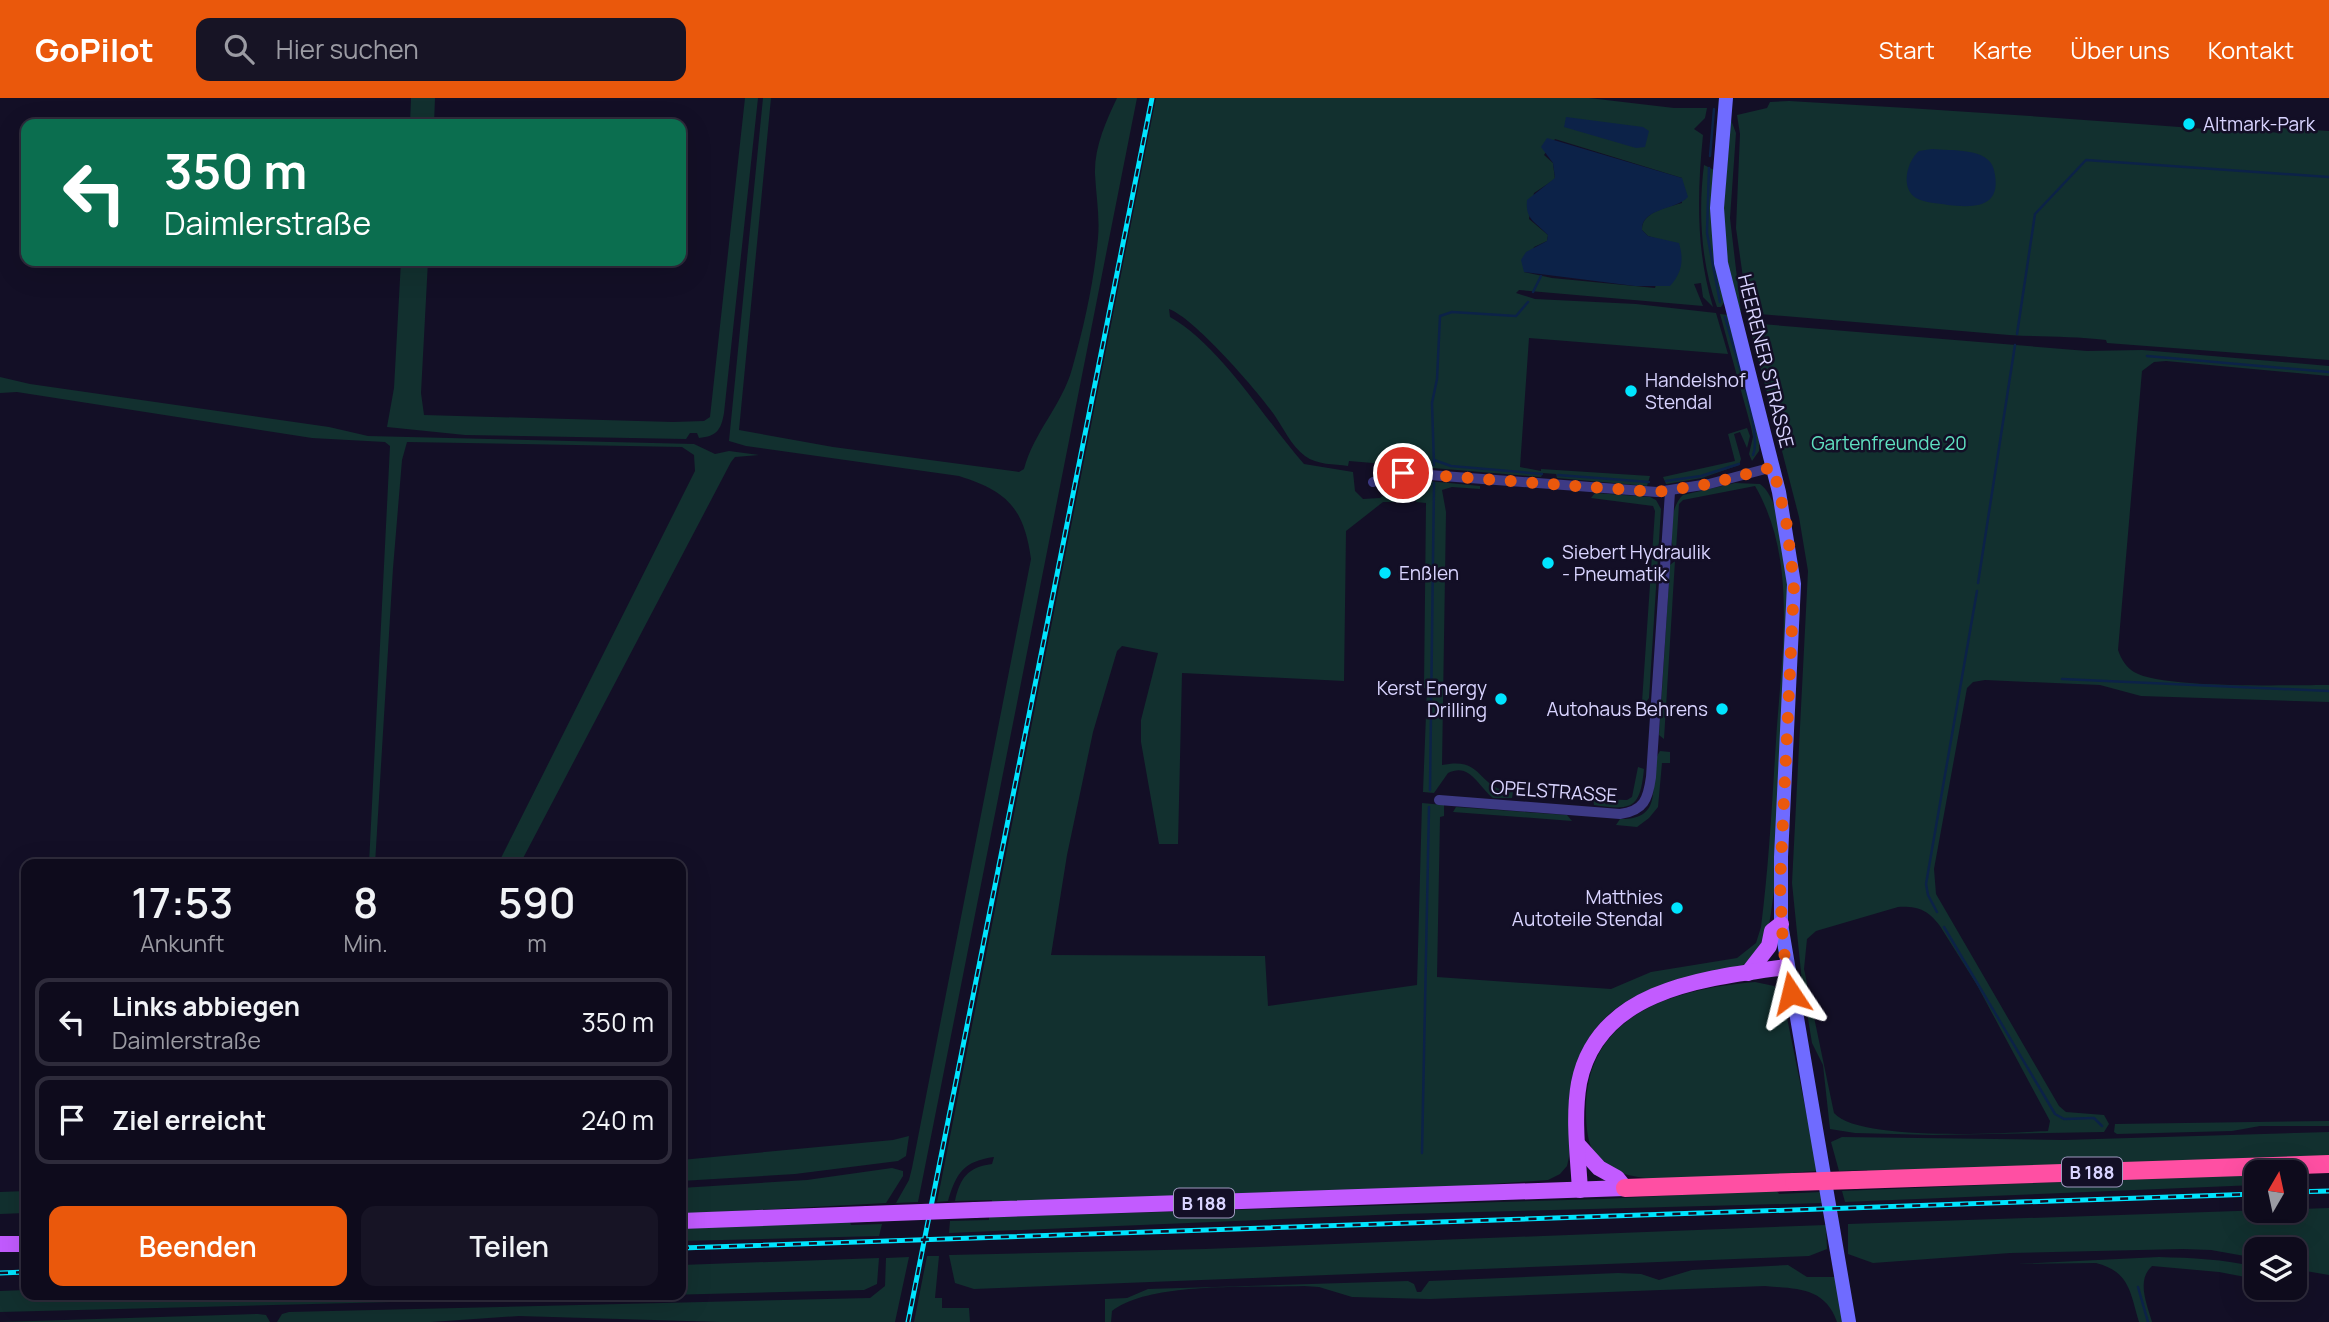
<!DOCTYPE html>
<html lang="de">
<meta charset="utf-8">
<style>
body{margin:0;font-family:Manrope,sans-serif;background:#171425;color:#f1f3f6;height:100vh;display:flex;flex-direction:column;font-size:26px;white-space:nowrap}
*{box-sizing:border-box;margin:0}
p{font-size:23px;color:#9b9ba3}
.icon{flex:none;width:38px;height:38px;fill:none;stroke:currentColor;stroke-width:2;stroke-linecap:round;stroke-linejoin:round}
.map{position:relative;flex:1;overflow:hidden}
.side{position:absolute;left:21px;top:761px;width:665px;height:441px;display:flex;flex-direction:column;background:#0e0b1c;border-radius:14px;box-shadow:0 7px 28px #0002,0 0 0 2px #2e2b3b}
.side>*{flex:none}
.guide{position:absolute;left:21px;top:21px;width:665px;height:147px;border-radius:14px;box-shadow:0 7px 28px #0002,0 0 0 2px #2e2b3b;background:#0b6e4f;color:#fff;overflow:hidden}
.needle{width:46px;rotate:9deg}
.buttons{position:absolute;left:2244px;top:1062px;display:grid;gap:14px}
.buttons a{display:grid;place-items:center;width:63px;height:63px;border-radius:14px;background:#0e0b1c;box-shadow:0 7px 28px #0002,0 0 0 2px #2e2b3b;font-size:35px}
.pin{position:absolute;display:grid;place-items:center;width:60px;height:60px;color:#fff;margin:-30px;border:4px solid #fff;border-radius:50%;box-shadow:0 2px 7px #0007}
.me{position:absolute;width:77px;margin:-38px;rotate:350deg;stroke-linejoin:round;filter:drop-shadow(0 0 5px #0008)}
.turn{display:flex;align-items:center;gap:24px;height:147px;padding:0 28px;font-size:32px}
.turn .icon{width:91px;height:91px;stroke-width:2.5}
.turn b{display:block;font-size:49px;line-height:60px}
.eta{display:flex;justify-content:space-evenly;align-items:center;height:119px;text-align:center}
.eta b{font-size:42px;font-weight:600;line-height:49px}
.action{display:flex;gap:14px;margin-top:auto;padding:14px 28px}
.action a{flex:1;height:80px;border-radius:14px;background:#ea580c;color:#fff;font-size:28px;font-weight:600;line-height:80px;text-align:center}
.action a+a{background:#171425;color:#f1f3f6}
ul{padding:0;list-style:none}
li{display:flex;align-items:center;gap:21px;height:88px;margin:0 14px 10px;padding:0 14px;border:4px solid #2e2b3b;border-radius:14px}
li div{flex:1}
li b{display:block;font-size:26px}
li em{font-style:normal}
header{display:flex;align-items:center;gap:42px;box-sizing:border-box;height:98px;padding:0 35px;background:#ea580c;color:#fff}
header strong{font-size:33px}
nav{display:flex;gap:38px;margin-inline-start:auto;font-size:24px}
.search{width:490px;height:63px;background:#171425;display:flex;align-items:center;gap:18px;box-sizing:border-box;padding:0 24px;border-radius:14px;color:#9b9ba3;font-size:26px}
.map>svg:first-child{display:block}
.green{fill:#12302f;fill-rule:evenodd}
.water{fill:#0c2248}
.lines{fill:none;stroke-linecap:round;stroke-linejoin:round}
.stream{stroke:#0c2248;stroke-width:2.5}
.street{stroke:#3d3a85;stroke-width:10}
.secondary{stroke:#6f6bff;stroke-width:14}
.primary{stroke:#c25bff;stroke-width:16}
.highway{stroke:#ff4fa3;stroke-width:18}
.rail-casing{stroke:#00e5ff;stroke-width:5}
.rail{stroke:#130f26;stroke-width:2.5;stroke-dasharray:8;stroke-linecap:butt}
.primary-bridge{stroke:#c25bff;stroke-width:16}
.highway-bridge{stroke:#ff4fa3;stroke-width:18}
.route{stroke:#ea580c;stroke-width:12;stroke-dasharray:0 21.6}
.poi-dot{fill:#00e5ff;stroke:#130f26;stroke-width:2.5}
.labels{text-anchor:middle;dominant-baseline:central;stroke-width:5;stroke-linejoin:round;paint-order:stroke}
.shield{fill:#130f26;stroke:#9e99be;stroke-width:2}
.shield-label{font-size:18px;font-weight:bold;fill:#d9d4ff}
.poi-label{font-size:19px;fill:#d9d4ff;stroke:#130f26;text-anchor:start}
.street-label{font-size:19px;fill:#d9d4ff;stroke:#130f26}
.park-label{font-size:19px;fill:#5fe0c0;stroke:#130f26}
</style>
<header>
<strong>GoPilot</strong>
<div class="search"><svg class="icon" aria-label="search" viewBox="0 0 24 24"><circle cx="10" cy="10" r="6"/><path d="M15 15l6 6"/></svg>Hier suchen</div>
<nav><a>Start</a><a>Karte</a><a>Über uns</a><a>Kontakt</a></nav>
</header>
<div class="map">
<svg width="2329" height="1224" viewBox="0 0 2329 1224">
<rect width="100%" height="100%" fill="#130f26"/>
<g class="green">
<polygon points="411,0 435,0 434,26 410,26"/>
<path d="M 745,0 L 758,0 L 724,315 C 721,332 717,338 699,340 L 697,335 L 690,335 L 686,341 L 465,337 L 387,329 L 394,290 L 401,163 L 428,163 L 421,295 L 424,317 L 673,324 L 704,323 L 710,319 Z"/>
<path d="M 763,0 L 771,0 L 739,332 L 833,349 L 1019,374 L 1024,371 C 1034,334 1062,307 1072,271 C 1084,229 1094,183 1098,140 C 1100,118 1096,98 1095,76 C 1094,50 1106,23 1117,0 L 1137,0 L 918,1104 L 896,1105 L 909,1082 L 912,1070 L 1031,461 C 1024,410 1007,393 959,378 L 746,348 L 729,343 Z"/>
<path d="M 1156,0 L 1589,0 L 1674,10 L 1707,10 L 1705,20 L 1694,31 L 1703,37 C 1697,96 1696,153 1713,209 L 1703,199 L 1701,185 L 1694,186 L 1703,208 L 1519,192 L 1516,195 L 1535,201 L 1636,206 L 1716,215 L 1728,256 L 1529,240 L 1520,369 L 1541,373 L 1541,371 L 1650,378 L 1647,388 L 1557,380 L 1556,376 L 1543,375 L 1541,379 L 1349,363 L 1348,368 C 1334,366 1317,367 1305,358 C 1291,348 1283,329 1273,315 C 1256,291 1194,220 1169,211 L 1170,219 C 1221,248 1265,322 1304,366 L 1353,374 L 1355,393 L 1363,401 L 1380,400 L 1401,385 L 1407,404 L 1383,404 L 1346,433 L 1344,583 L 1182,575 L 1178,746 L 1159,746 L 1141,644 L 1141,622 L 1158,555 L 1122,548 L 1117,553 L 1093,634 L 1067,757 L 1051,857 L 1265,858 L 1268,908 L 1417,887 L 1422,705 L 1444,707 L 1444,718 L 1440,719 L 1437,879 L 1611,891 L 1651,874 L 1737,860 L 1756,845 L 1761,829 C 1769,767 1772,705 1776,643 C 1781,560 1799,463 1755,388 L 1683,402 L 1679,406 L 1676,452 C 1665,442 1672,406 1683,397 L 1735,385 L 1760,386 C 1812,424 1778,724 1774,794 C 1770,816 1770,848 1750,863 C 1738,872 1719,874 1704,877 C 1656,886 1610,901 1584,948 C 1562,990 1578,1026 1567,1068 L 1560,1076 L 1548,1082 L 1422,1091 L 992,1105 L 992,1102 L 955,1103 C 960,1080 968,1069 992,1066 L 994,1059 C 964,1063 956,1075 948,1103 L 937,1104 ZM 1555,41 L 1682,80 L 1682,105 C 1668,109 1641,114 1642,132 L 1648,138 L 1668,144 L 1655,190 L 1552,180 L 1524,174 L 1534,149 L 1547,143 L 1548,137 L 1529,121 L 1534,95 L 1555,81 L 1553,65 L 1544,57 Z"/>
<path d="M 1789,3 C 1928,11 2067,20 2206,31 L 2212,29 L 2281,35 L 2282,30 L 2329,33 L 2329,262 L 2107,245 L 2106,242 C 2072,238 2042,239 2009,237 L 1748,215 L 1736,130 L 1740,36 L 1737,17 L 1767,10 L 1770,4 Z"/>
<polygon points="1731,22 1736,35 1730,120 1741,214 1736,209 1722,131"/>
<path d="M 1704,67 L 1714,72 L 1725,203 L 1721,209 L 1717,209 C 1701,165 1698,114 1704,67 Z"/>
<polygon points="1720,216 1728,217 1759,342 1759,353 1752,363 1749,356 1753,339 1751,329"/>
<path d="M 1749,225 L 2087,253 L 2142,252 L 2329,268 L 2329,278 L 2166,263 L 2154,264 L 2142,273 L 2118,552 C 2121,561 2126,569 2134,574 C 2162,591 2290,587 2329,587 L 2329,604 L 2141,598 L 2100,587 L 1985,582 L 1973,584 L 1967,590 L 1934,771 L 1936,796 L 2059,1008 L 2066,1014 L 2104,1017 L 2109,1026 L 2104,1034 L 1933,1037 L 1855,1035 L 1830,1031 L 1823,967 L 1812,945 L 1802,884 L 1792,785 L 1808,473 L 1799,419 ZM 1898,809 C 1918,808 1928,812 1940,828 L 1977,887 L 2050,1023 L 2048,1033 C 2007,1035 1859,1044 1834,1015 L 1804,871 L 1807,841 L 1816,833 Z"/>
<polygon points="0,279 30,286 329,329 368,338 694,346 715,356 729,353 759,357 735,359 731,364 520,766 498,766 695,373 694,357 682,349 407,344 402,362 393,470 375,766 369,766 390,348 385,344 312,340 17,294 0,295"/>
<polygon points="1747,330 1750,338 1747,350 1740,334 1734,336 1741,361 1739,367 1702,380 1666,386 1663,379 1735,363 1728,336"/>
<path d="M 1418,382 L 1480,388 L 1480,391 L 1452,389 L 1442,392 L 1446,414 L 1442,667 C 1485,658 1475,690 1513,694 L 1512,700 L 1493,700 C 1478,688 1470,664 1448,675 L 1434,695 L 1423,694 L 1427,591 L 1424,590 L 1426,405 L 1416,404 Z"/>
<polygon points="1595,395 1650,399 1656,402 1661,411 1649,600 1646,604 1642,604 1655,413 1653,408 1591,400"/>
<polygon points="1675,463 1664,641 1659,637 1670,467"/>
<path d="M 1660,653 L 1670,654 L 1670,665 L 1662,665 L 1658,709 L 1649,720 L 1637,729 L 1616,727 L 1620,721 C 1671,722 1644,676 1660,653 Z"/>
<path d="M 1638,669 L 1644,671 C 1640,710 1633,713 1594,707 L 1593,701 L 1627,702 L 1632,699 Z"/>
<polygon points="1456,709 1567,717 1572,723 1453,714"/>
<path d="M 1755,884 L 1774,888 L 1783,900 L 1818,1073 C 1771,1075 1645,1096 1605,1067 C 1588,1055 1586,1032 1586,1013 C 1585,915 1675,891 1755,884 Z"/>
<polygon points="2329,1023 2329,1028 2260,1028 2232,1033 2117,1036 2114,1034 2115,1026"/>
<polygon points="2329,1034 2329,1059 1868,1074 1867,1072 1839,1073 1831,1044 1842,1039 2064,1042"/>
<polygon points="909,1038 906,1058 898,1063 795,1076 681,1083 681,1062 893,1042"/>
<polygon points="892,1070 903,1073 903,1078 886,1105 681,1116 681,1090 807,1082"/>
<polygon points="2256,1076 2256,1087 1868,1103 1845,1104 1842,1093"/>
<polygon points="1776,1092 1779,1096 1821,1094 1823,1105 1400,1116 949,1135 950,1123 989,1122 989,1119 1603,1101"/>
<polygon points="26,1093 26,1115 0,1116 0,1094"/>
<polygon points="2329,1110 2329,1177 2294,1171 2294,1152 2256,1152 2256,1160 2211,1152 2183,1151 2010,1155 1873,1165 1848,1156 1848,1126"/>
<polygon points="850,1124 851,1127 882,1126 879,1138 681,1143 681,1129"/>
<polygon points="1826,1127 1827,1151 1809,1158 974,1191 955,1185 949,1157 1205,1151"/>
<polygon points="927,1158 939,1158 935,1200 942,1200 942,1210 969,1210 970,1224 914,1224"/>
<polygon points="909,1159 895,1224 720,1224 519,1218 431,1224 277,1224 282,1216 289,1214 870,1200 885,1188 886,1160"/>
<path d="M 2159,1159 C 2192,1160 2223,1161 2256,1169 L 2256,1181 L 2219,1174 L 2152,1168 C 2136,1182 2147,1206 2152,1224 L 2139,1224 C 2130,1194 2130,1174 2096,1165 L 2017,1166 Z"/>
<polygon points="879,1160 877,1186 864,1192 0,1214 0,1193 26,1192 26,1197 681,1197 681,1167"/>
<path d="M 1788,1167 L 1807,1179 L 1835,1179 L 1844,1224 L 1837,1224 C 1825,1189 1797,1191 1765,1188 L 1430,1201 L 1352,1199 L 1319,1189 L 1304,1188 C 1254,1190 1150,1183 1112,1213 L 1111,1224 L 1105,1224 L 1105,1201 L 1127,1200 L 1148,1191 L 1408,1183 L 1414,1186 L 1417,1194 L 1421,1194 L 1429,1183 L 1618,1175 L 1641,1176 L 1659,1182 L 1692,1172 Z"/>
<polygon points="258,1216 266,1217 270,1224 0,1224"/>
</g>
<g class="water">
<polygon points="1566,19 1643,29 1649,33 1645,49 1636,50 1564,29"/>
<path d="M 1547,40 L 1682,80 L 1688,99 C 1676,112 1641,110 1642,132 L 1648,138 L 1679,145 C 1684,162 1682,175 1670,188 L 1635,188 L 1524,174 L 1521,162 L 1526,154 L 1547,143 L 1548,137 C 1536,124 1525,122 1527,102 L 1555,80 L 1553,65 L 1541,49 Z"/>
<path d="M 1932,51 C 1950,53 1989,49 1994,72 C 2003,110 1975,110 1948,107 C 1937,105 1926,105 1916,100 C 1900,90 1907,63 1919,53 Z"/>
</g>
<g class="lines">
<g class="stream">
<polyline points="1710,58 1714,11"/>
<polyline points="1709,70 1707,135 1720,204"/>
<polyline points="1533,194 1541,178"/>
<path d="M 1725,219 C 1732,246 1763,336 1753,357"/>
<polyline points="2017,236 2035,116 2086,62 2329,79"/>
<polyline points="2147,258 2329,274"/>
<polyline points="1434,362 1451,368 1542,376"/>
<polyline points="1434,367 1432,305 1437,281 1440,218 1452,214 1516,218 1528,204"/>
<polyline points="1558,377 1649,384"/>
<polyline points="1666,383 1701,378 1739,366"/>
<polyline points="1978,485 2015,247"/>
<polyline points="2062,581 2329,593"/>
<polyline points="1430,692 1434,385"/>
<polyline points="1937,814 1928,797 1926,786 1977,493"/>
<polyline points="1944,829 2055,1016 2064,1021 2094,1020 2102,1028"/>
<polyline points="1422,1055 1429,709"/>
<polyline points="2138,1189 2148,1224"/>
</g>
<g class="street">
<polyline points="1373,384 1403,375 1657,394 1709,386 1773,369"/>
<path d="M 1439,702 L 1620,716 C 1644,713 1648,701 1651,679 L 1670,394"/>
</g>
<polyline class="secondary" points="1726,0 1717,110 1721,165 1779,394 1794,486 1781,759 1781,826 1849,1224"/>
<g class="primary">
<polyline points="1748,875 1769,848 1772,833 1781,826"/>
<polyline points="1579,1048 1599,1070 1617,1080 1625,1090"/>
<path d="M 1580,1092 C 1578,1058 1573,1019 1579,985 C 1598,890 1707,880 1786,869"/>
<polyline points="975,1112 1625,1090"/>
<polyline points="681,1123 867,1116"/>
<polyline points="0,1146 26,1146"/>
</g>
<g class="highway">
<polyline points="1855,1082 2329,1066"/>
<polyline points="1625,1090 1794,1084"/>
</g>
<defs>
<g id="rail">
<polyline points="2294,1094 2329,1093"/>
<polyline points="681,1150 2256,1096"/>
<polyline points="0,1175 26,1174"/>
<polyline points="908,1224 1152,0"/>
</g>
</defs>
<use href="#rail" class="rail-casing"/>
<use href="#rail" class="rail"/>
<polyline class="primary-bridge" points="867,1116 975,1112"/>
<polyline class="highway-bridge" points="1794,1084 1855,1082"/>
</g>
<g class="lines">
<polyline class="route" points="1403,375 1657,394 1709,386 1773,369 1786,422 1794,486 1780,786 1783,848 1791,895"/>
</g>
<g class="poi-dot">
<circle cx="2189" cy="26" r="7"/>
<circle cx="1631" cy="293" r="7"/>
<circle cx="1548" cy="465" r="7"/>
<circle cx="1385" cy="475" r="7"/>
<circle cx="1501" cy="601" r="7"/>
<circle cx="1722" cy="611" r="7"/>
<circle cx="1677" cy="810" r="7"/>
</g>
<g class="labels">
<g class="shield">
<rect x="2062" y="1059.5" width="60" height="29" rx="5"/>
<rect x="1174" y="1090.5" width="60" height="29" rx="5"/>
</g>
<g class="shield-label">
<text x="2092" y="1074">B 188</text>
<text x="1204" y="1105">B 188</text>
</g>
<g class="poi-label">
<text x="2203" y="26">Altmark-Park</text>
<text x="1645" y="282">Handelshof<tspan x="1645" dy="22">Stendal</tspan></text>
<text x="1562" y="454">Siebert Hydraulik<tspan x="1562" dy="22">- Pneumatik</tspan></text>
<text x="1399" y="475">Enßlen</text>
<text x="1487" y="590" text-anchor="end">Kerst Energy<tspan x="1487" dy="22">Drilling</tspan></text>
<text x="1708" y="611" text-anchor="end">Autohaus Behrens</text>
<text x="1663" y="799" text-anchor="end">Matthies<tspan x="1663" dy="22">Autoteile Stendal</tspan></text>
</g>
<g class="street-label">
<text transform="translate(1766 263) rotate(76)">HEERENER STRASSE</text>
<text transform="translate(1554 693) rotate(4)">OPELSTRASSE</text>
</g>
<g class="park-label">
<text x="1889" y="345">Gartenfreunde 20</text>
</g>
</g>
</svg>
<div class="buttons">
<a><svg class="needle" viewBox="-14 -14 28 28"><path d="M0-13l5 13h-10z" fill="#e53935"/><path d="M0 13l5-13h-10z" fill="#9b9ba3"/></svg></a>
<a><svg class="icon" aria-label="layers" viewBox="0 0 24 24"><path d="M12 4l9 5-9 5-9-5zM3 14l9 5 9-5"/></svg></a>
</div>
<div class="pin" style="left:1403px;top:375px;background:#d93025"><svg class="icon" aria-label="arrive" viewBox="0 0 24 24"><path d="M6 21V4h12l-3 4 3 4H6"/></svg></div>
<svg class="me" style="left:1791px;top:895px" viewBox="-20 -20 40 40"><path d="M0-17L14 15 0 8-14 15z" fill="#ea580c" stroke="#fff" stroke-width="4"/></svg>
<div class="guide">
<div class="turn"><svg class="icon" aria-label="left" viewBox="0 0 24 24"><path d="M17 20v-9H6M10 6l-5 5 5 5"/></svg><div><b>350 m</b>Daimlerstraße</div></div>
</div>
<section class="side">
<div class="eta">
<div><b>17:53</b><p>Ankunft</p></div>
<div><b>8</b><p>Min.</p></div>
<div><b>590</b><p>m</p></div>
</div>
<ul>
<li><svg class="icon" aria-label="left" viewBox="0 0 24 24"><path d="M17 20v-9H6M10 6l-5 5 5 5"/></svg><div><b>Links abbiegen</b><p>Daimlerstraße</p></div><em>350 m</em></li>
<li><svg class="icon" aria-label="arrive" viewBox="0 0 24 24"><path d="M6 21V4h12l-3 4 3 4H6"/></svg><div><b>Ziel erreicht</b></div><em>240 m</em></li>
</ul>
<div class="action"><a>Beenden</a><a>Teilen</a></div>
</section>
</div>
